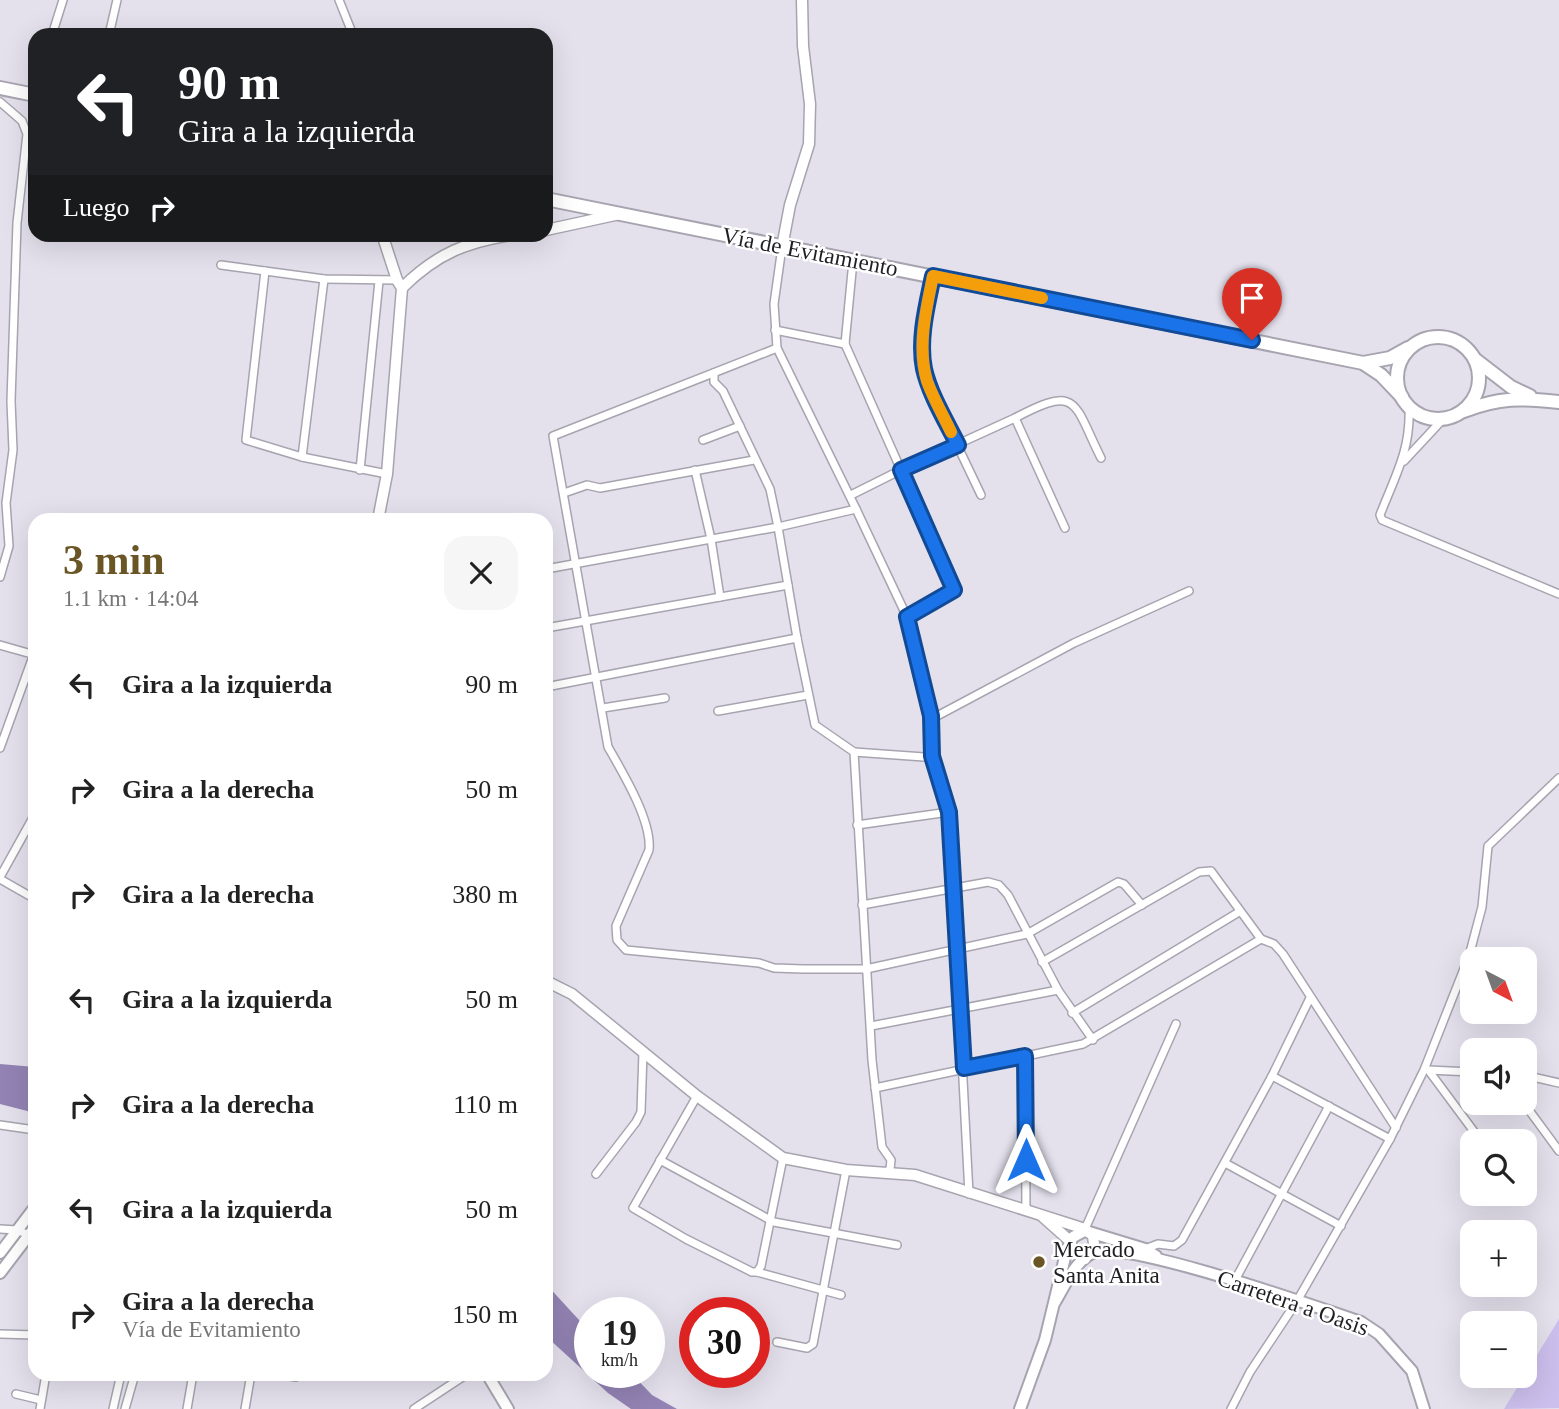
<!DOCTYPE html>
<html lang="es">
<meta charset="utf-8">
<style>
body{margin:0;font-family:Georgia,serif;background:#f6f6f6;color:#222;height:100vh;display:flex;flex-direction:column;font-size:26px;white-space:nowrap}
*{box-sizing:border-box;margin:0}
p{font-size:23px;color:#767676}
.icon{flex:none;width:38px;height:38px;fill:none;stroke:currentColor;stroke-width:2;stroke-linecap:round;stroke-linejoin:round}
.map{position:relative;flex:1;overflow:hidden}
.side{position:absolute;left:28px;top:513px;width:525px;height:868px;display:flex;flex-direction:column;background:#fff;border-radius:21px;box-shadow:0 7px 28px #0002}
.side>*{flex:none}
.top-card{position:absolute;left:28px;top:28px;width:525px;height:214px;border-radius:21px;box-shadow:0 7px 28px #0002;background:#202124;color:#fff;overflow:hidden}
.needle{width:46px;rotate:139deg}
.tools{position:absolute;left:1460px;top:947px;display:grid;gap:14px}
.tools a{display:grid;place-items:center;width:77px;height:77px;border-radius:14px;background:#fff;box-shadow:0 7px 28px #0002;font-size:35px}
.speed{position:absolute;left:574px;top:1297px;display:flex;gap:14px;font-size:35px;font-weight:700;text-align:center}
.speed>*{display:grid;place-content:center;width:91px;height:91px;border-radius:50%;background:#fff;box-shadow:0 7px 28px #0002;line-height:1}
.speed small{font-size:18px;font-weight:400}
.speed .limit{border:10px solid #d22;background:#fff;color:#111}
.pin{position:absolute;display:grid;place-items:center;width:60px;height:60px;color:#fff;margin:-72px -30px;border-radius:50% 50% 50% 0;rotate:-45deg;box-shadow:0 0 7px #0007}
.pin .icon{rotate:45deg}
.me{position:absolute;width:77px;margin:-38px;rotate:0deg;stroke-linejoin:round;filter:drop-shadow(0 0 5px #0008)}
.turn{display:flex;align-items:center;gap:24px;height:147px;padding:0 35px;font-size:32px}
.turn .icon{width:91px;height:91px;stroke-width:2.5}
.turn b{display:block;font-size:49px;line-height:60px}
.then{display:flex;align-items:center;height:66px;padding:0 35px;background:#0003;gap:14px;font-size:26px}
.round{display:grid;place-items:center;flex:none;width:74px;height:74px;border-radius:21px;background:#f6f6f6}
.overview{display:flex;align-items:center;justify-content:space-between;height:119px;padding:0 35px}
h1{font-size:42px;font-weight:700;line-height:52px;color:#695624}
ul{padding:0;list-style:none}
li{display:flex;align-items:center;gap:21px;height:105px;padding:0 35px}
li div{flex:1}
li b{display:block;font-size:26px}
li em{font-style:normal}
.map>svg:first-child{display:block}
.green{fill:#cdbfed}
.water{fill:#9383b4}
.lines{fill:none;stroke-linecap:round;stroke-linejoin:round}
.street-casing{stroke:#a7a4af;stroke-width:10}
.secondary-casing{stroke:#a7a4af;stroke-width:13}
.primary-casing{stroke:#a7a4af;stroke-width:14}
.highway-casing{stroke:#a7a4af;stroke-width:16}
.street{stroke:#fff;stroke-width:7}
.secondary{stroke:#fff;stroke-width:10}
.primary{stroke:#fff;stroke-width:10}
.highway{stroke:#fff;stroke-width:12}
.route-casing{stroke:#114b97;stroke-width:18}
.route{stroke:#1a73e8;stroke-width:12}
.slow{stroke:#f59e0b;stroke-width:12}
.poi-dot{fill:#695624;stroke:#fff;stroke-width:2.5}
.labels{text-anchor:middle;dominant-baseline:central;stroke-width:5;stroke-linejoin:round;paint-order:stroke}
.street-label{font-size:23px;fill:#1f1e23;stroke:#fff}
.poi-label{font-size:23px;fill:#1f1e23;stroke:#fff;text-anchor:start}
</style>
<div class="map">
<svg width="1559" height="1409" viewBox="0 0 1559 1409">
<rect width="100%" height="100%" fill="#e4e1ed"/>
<polygon class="green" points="1559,1319 1559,1408 1504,1409"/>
<g class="water">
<polygon points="0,1064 35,1067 35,1113 0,1104"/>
<polygon points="546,1284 590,1332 590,1372 630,1372 652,1395 677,1409 631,1409 608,1393 548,1338"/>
</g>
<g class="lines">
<defs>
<g id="street">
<polyline points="339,0 353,35"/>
<polyline points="52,35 63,0"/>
<polyline points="109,35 117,0"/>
<polyline points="0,102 22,121 27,134 17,223 11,401 13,450 6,503 9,546 0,577"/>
<polyline points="782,247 774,304 777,348 856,509 778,527 797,638 815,725 854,752 872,1060 882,1147 891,1160 890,1169 885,1173"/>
<polyline points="221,265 324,279 397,280"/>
<polyline points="265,271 246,440 302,457 387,474"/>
<path d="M 932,276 C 926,312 918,347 928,384 L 981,495"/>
<polyline points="775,330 845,344"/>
<path d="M 777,348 L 553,436 L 608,747 C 623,773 652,821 649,850 L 616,926 L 617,940 L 626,950 L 759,963 L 774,968 L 803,969 L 866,969 L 1027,934 L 1118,882 L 1124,884 L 1142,905"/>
<path d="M 1409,407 C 1411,450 1395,476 1380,515 L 1382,520 L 1559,594"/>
<path d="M 1015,418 C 1079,384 1073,402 1101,458"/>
<polyline points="703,440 740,426"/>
<polyline points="302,457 324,279"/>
<polyline points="1404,461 1444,418"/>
<polyline points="360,470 379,281"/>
<polyline points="695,470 711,539 720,597"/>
<polyline points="564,493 587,485 600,488 754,460"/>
<polyline points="851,495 901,470 845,344 853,261"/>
<polyline points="856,509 907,617 931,716 932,756 949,812 969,1194"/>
<polyline points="546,569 778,527 770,489 723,391 714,382 714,373"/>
<polyline points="907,617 954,590 901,470 1015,418 1065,528"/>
<polyline points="546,628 788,585"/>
<polyline points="0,645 35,655"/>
<polyline points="546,687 797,638"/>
<polyline points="603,708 665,698"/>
<polyline points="718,711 808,695"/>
<polyline points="931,716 939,715 1074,643 1189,591"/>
<polyline points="0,748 35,651"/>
<polyline points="854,752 924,757 932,756"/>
<polyline points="857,825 949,812"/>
<polyline points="0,877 35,814"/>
<polyline points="0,879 35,899"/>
<polyline points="862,905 988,882 999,885 1008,895 1058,990 1093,1040"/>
<polyline points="1042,962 1199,872 1211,871 1261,939 1274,944 1283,954 1396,1128"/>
<polyline points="1072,1013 1239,912"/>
<polyline points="871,1026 1058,990"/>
<polyline points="1025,1056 1026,1211"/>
<polyline points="1428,1070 1472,1072"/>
<polyline points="1429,1071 1481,1141"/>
<polyline points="1524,1075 1559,1083"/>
<polyline points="1272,1076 1390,1139"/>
<polyline points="875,1088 1083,1044 1261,939"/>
<polyline points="697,1096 633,1208 686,1239 752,1272 757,1272 761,1266 783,1158"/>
<polyline points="1523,1102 1559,1151"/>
<polyline points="0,1125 35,1130"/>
<polyline points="660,1160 774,1222 897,1245"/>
<polyline points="1225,1163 1341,1226"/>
<polyline points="596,1174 636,1122 641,1112 643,1052"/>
<polyline points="0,1229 17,1230 29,1235"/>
<polyline points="1085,1229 1176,1024"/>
<polyline points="1145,1249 1158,1244 1174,1246 1182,1240 1272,1076 1310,998"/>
<polyline points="757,1272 841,1295"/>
<polyline points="1234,1282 1329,1106"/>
<polyline points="0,1334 35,1335"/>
<polyline points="777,1342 807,1348 813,1344 846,1170"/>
<polyline points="276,1374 296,1377"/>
<polyline points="16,1394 41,1400"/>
<polyline points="40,1409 46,1374"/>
<polyline points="113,1409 121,1374"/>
<polyline points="125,1409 135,1374"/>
<polyline points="187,1409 193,1374"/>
<polyline points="245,1409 251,1374"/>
<polyline points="414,1409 467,1374"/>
<polyline points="1231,1409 1250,1372 1297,1301 1390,1139 1424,1070 1469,956 1482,907 1488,846 1559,778"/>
</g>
<g id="secondary">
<polyline points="546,230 615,215"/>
<polyline points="782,247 790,205 809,144 810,104 803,46 802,0"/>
<path d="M 402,288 C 437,253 468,241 517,234"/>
<polyline points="378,520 387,474 402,288 397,280 382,234"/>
<polyline points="546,981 572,994 697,1096 783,1158 846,1170 915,1175 1085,1229 1093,1236 1095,1252"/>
<polyline points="1043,1217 1070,1241 1073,1251 1085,1259"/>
</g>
<g id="primary">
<polyline points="0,1253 35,1207"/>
<polyline points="0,1273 35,1227"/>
<path d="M 1055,1302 C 1065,1286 1076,1258 1095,1252 C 1130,1241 1316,1307 1361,1322 L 1379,1334 L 1412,1371 L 1424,1409"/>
<polyline points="487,1374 508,1409"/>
<polyline points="1020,1409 1045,1340 1067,1249 1073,1237 1084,1231 1089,1232 1145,1249 1156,1256"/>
</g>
<g id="highway">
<polyline points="0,88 35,95"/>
<polyline points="546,199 1363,363 1381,375 1402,397"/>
<circle cx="1438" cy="378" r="41"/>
<polyline points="1476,360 1511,387 1530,396"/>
<polyline points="1363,363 1390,358 1408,348"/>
<path d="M 1464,411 C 1500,397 1521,398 1559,402"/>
</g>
</defs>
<use href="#street" class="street-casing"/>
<use href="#secondary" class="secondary-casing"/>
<use href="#primary" class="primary-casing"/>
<use href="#highway" class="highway-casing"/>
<use href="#street" class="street"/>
<use href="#secondary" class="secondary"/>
<use href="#primary" class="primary"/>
<use href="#highway" class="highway"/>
</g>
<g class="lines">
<defs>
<path id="route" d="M 1026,1160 L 1025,1056 L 964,1068 L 949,812 L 932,756 L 931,716 L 907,617 L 954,590 L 901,470 L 958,445 C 946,421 930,395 924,369 C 918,339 927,305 933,276 L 1252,340"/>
</defs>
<use href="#route" class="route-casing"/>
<use href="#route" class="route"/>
<path class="slow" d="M 951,432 C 943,415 933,398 927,381 C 917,347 926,310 933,276 L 1042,298"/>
</g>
<circle class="poi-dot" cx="1039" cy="1262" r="7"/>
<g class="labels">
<g class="street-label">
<text transform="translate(810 252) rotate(11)">Vía de Evitamiento</text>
<text transform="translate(1293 1303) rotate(19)">Carretera a Oasis</text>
</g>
<g class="poi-label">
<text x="1053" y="1249">Mercado<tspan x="1053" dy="26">Santa Anita</tspan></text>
</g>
</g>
</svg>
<div class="tools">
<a><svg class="needle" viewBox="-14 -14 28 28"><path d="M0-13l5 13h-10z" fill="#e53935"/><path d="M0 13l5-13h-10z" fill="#767676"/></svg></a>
<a><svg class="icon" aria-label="sound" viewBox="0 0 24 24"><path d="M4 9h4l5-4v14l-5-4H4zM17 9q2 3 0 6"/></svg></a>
<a><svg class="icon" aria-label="search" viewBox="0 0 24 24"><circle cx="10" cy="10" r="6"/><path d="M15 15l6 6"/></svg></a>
<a>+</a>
<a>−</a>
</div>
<div class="speed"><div>19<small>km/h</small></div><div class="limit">30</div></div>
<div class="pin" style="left:1252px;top:340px;background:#d93025"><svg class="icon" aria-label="arrive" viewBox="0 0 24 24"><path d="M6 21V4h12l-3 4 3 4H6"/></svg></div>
<svg class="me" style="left:1026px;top:1160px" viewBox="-20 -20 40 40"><path d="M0-17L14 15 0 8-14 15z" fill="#1a73e8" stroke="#fff" stroke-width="4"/></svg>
<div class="top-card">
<div class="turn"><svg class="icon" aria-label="left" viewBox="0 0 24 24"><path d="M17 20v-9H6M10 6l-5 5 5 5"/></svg><div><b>90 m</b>Gira a la izquierda</div></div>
<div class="then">Luego<svg class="icon" aria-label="right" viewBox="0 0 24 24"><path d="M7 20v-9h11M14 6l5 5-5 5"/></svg></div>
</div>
<section class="side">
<div class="overview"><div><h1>3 min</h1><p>1.1 km · 14:04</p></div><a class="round"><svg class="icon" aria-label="close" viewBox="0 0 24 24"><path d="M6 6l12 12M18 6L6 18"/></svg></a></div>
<ul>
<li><svg class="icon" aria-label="left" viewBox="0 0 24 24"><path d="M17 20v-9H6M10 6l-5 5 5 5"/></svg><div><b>Gira a la izquierda</b></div><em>90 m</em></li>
<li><svg class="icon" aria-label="right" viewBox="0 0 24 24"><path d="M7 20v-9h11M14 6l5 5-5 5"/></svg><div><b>Gira a la derecha</b></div><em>50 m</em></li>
<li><svg class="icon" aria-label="right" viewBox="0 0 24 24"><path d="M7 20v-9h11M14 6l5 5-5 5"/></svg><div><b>Gira a la derecha</b></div><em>380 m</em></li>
<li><svg class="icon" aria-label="left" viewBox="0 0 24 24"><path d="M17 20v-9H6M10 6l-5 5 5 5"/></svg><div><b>Gira a la izquierda</b></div><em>50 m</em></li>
<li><svg class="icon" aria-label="right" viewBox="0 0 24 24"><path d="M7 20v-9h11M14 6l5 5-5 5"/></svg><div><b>Gira a la derecha</b></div><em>110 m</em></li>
<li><svg class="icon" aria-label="left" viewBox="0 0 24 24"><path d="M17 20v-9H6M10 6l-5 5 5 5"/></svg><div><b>Gira a la izquierda</b></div><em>50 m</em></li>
<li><svg class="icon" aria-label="right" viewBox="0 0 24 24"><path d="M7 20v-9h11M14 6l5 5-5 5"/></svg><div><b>Gira a la derecha</b><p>Vía de Evitamiento</p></div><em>150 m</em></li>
</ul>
</section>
</div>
